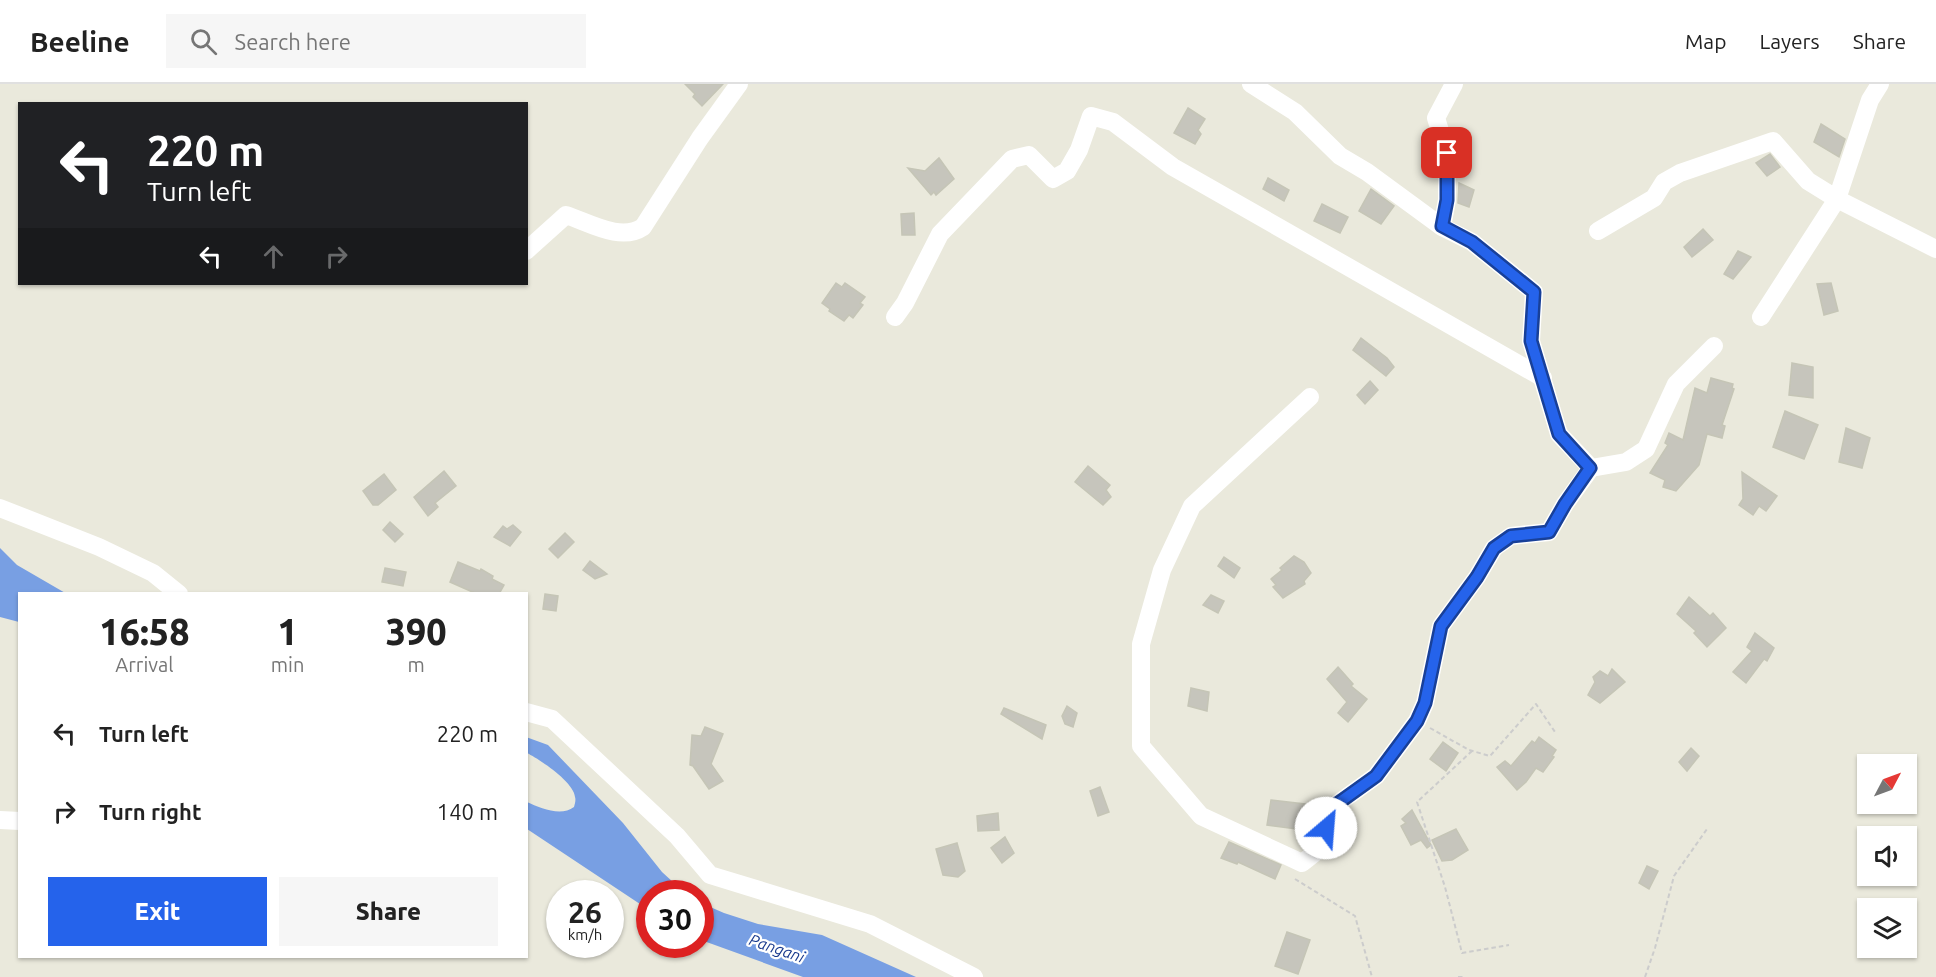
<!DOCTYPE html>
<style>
body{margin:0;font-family:Ubuntu,sans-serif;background:#f6f6f6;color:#222;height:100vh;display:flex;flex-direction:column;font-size:22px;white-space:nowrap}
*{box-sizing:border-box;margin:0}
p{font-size:20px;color:#767676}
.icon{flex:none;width:33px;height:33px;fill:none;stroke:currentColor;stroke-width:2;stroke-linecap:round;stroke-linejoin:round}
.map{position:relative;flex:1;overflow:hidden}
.panel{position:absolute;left:18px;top:508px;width:510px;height:366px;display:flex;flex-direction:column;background:#fff;border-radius:0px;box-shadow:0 2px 4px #0004}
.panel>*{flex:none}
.banner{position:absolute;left:18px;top:18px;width:510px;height:183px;border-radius:0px;box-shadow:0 2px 4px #0004;background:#202124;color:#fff;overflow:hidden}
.needle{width:39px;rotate:49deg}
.fabs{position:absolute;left:1857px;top:670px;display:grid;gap:12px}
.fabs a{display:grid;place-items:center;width:60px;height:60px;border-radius:0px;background:#fff;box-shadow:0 2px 4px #0004;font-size:30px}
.speed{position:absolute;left:546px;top:796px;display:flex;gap:12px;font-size:30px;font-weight:700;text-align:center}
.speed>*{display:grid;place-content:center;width:78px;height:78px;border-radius:50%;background:#fff;box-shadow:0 2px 4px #0004;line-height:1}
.speed small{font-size:15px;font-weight:400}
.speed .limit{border:9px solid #d22;background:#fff;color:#111}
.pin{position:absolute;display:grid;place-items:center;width:51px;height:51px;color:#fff;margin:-26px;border-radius:12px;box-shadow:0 3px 9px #0006}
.me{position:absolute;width:66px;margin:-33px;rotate:27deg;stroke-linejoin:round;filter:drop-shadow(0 0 4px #0008)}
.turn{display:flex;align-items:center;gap:21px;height:126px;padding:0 30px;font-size:27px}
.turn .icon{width:78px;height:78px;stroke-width:2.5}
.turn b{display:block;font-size:42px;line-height:51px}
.lanes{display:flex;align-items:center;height:57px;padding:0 30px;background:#0003;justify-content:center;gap:30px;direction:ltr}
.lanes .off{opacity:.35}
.eta{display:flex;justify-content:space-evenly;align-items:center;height:102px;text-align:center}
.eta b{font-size:36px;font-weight:800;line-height:42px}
.primary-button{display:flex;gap:12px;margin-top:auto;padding:12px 30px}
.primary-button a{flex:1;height:69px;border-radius:0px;background:#2563eb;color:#fff;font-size:24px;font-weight:800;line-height:69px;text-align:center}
.primary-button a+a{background:#f6f6f6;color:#222}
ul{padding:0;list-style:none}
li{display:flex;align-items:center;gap:18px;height:78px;padding:0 30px}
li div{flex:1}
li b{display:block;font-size:22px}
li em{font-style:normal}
header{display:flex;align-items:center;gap:36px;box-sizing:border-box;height:84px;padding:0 30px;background:#fff;border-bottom:2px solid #e0e0e0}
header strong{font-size:28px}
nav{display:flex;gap:33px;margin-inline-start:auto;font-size:21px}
.search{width:420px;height:54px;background:#f6f6f6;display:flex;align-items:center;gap:15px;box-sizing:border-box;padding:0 21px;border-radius:0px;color:#767676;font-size:22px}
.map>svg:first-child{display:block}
.water{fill:#789fe3}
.building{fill:#c6c5bc;stroke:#c5c5b6;stroke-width:1.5}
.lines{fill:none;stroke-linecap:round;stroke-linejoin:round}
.path{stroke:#ccc;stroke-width:2;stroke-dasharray:4.5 3;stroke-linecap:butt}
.minor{stroke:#fff;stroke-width:18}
.route-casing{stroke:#184099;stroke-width:15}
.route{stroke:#2563eb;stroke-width:10}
.labels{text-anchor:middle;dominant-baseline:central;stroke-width:4.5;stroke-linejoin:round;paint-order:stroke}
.water-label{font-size:16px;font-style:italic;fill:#193a8d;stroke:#fff}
</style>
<header>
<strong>Beeline</strong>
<div class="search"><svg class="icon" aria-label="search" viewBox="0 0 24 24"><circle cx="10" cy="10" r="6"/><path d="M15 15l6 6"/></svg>Search here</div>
<nav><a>Map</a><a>Layers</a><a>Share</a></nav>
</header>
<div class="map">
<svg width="1936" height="893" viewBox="0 0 1936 893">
<rect width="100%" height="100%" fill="#eae9dc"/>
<g class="water">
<polygon points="0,464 17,481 67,510 20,510 19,538 0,533"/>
<path d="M 526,653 L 548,661 L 623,739 L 662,788 L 686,810 L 650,810 L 649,826 L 527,745 L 527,718 C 540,724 561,733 574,723 C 575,719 576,716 575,713 C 574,698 539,675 527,669 Z"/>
<polygon points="701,819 724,829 758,840 822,851 916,893 803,893 701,856"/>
</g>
<g class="building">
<polygon points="685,0 723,0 702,22 693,13 695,10"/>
<polygon points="1188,24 1205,35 1198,46 1201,50 1195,60 1174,49"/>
<polygon points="1821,40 1845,55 1839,73 1814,58"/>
<polygon points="1770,70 1780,83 1767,92 1756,79"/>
<polygon points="939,74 954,95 936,111 934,108 931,111 908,84 925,87"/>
<polygon points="1268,94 1289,106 1284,117 1263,105"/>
<polygon points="1459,99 1474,106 1469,123 1458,119"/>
<polygon points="1371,105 1394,122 1381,140 1359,127"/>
<polygon points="1322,120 1348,133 1340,149 1314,137"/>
<polygon points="914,129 915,151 902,151 901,130"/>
<polygon points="1703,145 1713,156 1692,173 1684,163"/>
<polygon points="1738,167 1751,173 1733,195 1724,190"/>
<polygon points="836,199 842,203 845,199 865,213 860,219 863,221 853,234 849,231 844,237 829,227 830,225 822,219"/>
<polygon points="1831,199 1838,227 1824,231 1817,200"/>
<polygon points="1361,254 1387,274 1394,283 1386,292 1353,266"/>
<polygon points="1792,279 1813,283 1813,314 1789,311"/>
<polygon points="1711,294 1733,300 1732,304 1734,305 1722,341 1725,342 1722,354 1707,350 1699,381 1676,407 1663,403 1665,396 1650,389 1668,361 1665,359 1669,349 1683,356 1695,304 1707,309"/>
<polygon points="1370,297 1378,306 1365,320 1357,311"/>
<polygon points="1785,327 1818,341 1804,375 1773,363"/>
<polygon points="1846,344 1870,354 1862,384 1839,378"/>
<polygon points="1088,382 1110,401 1106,406 1111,413 1103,421 1075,398"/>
<polygon points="444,387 456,402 435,419 438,423 428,432 414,413"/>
<polygon points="1742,388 1777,412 1766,427 1759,422 1753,431 1739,421 1743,415"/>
<polygon points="384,390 396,406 378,421 373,421 363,407"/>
<polygon points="390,438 403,450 395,458 383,446"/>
<polygon points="513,441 521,448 510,462 494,453 503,442 507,445"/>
<polygon points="565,449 574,458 558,474 549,465"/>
<polygon points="1294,472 1304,478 1311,489 1304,497 1305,500 1283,514 1273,503 1276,501 1271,495 1282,486 1280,484"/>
<polygon points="1224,473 1240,484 1234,494 1218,482"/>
<polygon points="590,477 607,490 595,495 583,486"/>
<polygon points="458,478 480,487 481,485 493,492 492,495 504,501 499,510 477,510 450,498"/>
<polygon points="385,484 406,488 403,502 382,498"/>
<polygon points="545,510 558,512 556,527 543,525"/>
<polygon points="1211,511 1224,517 1218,529 1203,521"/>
<polygon points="1689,513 1710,532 1713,529 1726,544 1707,563 1694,549 1696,547 1677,530"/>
<polygon points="1755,549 1774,564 1767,577 1764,575 1746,599 1733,588 1752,567 1747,563"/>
<polygon points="1338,583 1353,600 1351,602 1367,615 1348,638 1338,629 1347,618 1327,595"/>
<polygon points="1612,585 1625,598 1600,619 1588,611 1595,598 1593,593 1600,587 1608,592"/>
<polygon points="1191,604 1209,608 1207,627 1188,622"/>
<polygon points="1067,622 1077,629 1073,643 1065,640 1062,632"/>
<polygon points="1004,624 1046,641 1042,655 1001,630"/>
<polygon points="705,643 723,650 711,680 723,697 709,705 693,682 690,681 692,651 701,652"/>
<polygon points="1539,653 1556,666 1552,672 1554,673 1543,688 1536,684 1526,698 1517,706 1497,683 1505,677 1511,682 1532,657 1535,659"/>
<polygon points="1443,658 1458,669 1446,687 1430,675"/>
<polygon points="1691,664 1699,672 1687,687 1679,678"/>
<polygon points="1100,703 1109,728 1098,732 1090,707"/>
<polygon points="1271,716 1305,720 1304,746 1267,741"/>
<polygon points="1412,726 1431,761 1427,764 1421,756 1411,761 1401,742 1406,739 1402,735"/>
<polygon points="998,729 999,746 978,747 977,732"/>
<polygon points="1456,745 1468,766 1452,776 1442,777 1432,756"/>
<polygon points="1005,753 1014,769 1002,779 991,764"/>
<polygon points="1229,758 1281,781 1275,795 1238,778 1237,780 1221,774"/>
<polygon points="957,759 965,787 958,793 943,791 936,765"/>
<polygon points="1647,782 1658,787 1649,805 1639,799"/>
<polygon points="1287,848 1310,856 1298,890 1275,882"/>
</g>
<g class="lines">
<g class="path">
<polyline points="1430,644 1469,666 1490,672 1536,620 1555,648"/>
<polyline points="1472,667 1417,718 1445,803 1462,869 1509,861"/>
<polyline points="1295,795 1355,832 1372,893"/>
<polyline points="1458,893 1463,893"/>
<polyline points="1645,893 1655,864 1674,792 1707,745"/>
</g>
<g class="minor">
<polyline points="1251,0 1295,28 1340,72 1367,88 1442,143"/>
<polyline points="1598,147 1654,114 1664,98 1680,89 1773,57 1808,97 1837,115 1936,165"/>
<path d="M 526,167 L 566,131 C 590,139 621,158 643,143 L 700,54 L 739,0"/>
<polyline points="895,233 905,219 940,150 1012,75 1029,71 1053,95 1067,87 1079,66 1091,32 1113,38 1173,83 1543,294"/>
<polyline points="1761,233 1837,115 1870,16 1880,0"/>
<polyline points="1310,313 1192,422 1162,486 1141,560 1141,662 1201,732 1302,779 1321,764 1330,725 1376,692 1417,637 1425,619 1441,542 1477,493 1494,464 1511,452 1549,448 1565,420 1591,384 1559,350 1531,257 1534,208 1472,158 1442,143 1447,116 1447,69 1436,34 1454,0"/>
<polyline points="1591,384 1626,378 1646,365 1676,300 1714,262"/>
<polyline points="0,424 99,463 153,489 179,510"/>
<polyline points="526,628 552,635 677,752 710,791 870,840 974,893"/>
<polyline points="0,736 20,737"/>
</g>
</g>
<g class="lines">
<defs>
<polyline id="route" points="1326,744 1330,725 1376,692 1417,637 1425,619 1441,542 1477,493 1494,464 1511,452 1549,448 1565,420 1590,384 1559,350 1531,257 1534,208 1472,158 1442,142 1447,116 1447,69"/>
</defs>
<use href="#route" class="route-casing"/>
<use href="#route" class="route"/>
</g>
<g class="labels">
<g class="water-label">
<text transform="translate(777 864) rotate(19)">Pangani</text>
</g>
</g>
</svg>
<div class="fabs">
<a><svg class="needle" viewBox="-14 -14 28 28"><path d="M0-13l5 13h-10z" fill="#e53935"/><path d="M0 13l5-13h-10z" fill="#767676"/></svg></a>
<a><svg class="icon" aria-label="sound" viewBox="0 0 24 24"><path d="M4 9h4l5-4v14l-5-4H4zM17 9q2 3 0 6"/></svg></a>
<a><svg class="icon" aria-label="layers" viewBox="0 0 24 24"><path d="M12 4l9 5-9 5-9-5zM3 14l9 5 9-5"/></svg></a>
</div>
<div class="speed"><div>26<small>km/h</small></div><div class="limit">30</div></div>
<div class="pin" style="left:1447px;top:69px;background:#d93025"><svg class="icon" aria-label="arrive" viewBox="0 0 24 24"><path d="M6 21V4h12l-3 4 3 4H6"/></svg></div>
<svg class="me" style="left:1326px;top:744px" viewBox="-20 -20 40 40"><circle r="19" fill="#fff"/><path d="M0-13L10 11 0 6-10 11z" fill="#2563eb"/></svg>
<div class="banner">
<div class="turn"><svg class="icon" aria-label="left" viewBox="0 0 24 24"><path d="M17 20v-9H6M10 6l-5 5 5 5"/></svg><div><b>220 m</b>Turn left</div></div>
<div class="lanes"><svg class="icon" aria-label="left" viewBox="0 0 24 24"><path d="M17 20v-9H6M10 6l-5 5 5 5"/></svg><svg class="icon off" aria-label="ahead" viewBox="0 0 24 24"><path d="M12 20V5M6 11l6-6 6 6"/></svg><svg class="icon off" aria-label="right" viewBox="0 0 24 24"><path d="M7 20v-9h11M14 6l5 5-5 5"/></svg></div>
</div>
<section class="panel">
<div class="eta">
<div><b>16:58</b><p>Arrival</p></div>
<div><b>1</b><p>min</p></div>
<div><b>390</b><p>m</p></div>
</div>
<ul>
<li><svg class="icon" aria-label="left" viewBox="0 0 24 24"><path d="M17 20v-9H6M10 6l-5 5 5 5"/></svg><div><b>Turn left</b></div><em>220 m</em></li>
<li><svg class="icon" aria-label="right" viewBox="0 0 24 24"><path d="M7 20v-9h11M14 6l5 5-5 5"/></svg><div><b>Turn right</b></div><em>140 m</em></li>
</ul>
<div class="primary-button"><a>Exit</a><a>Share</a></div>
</section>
</div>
